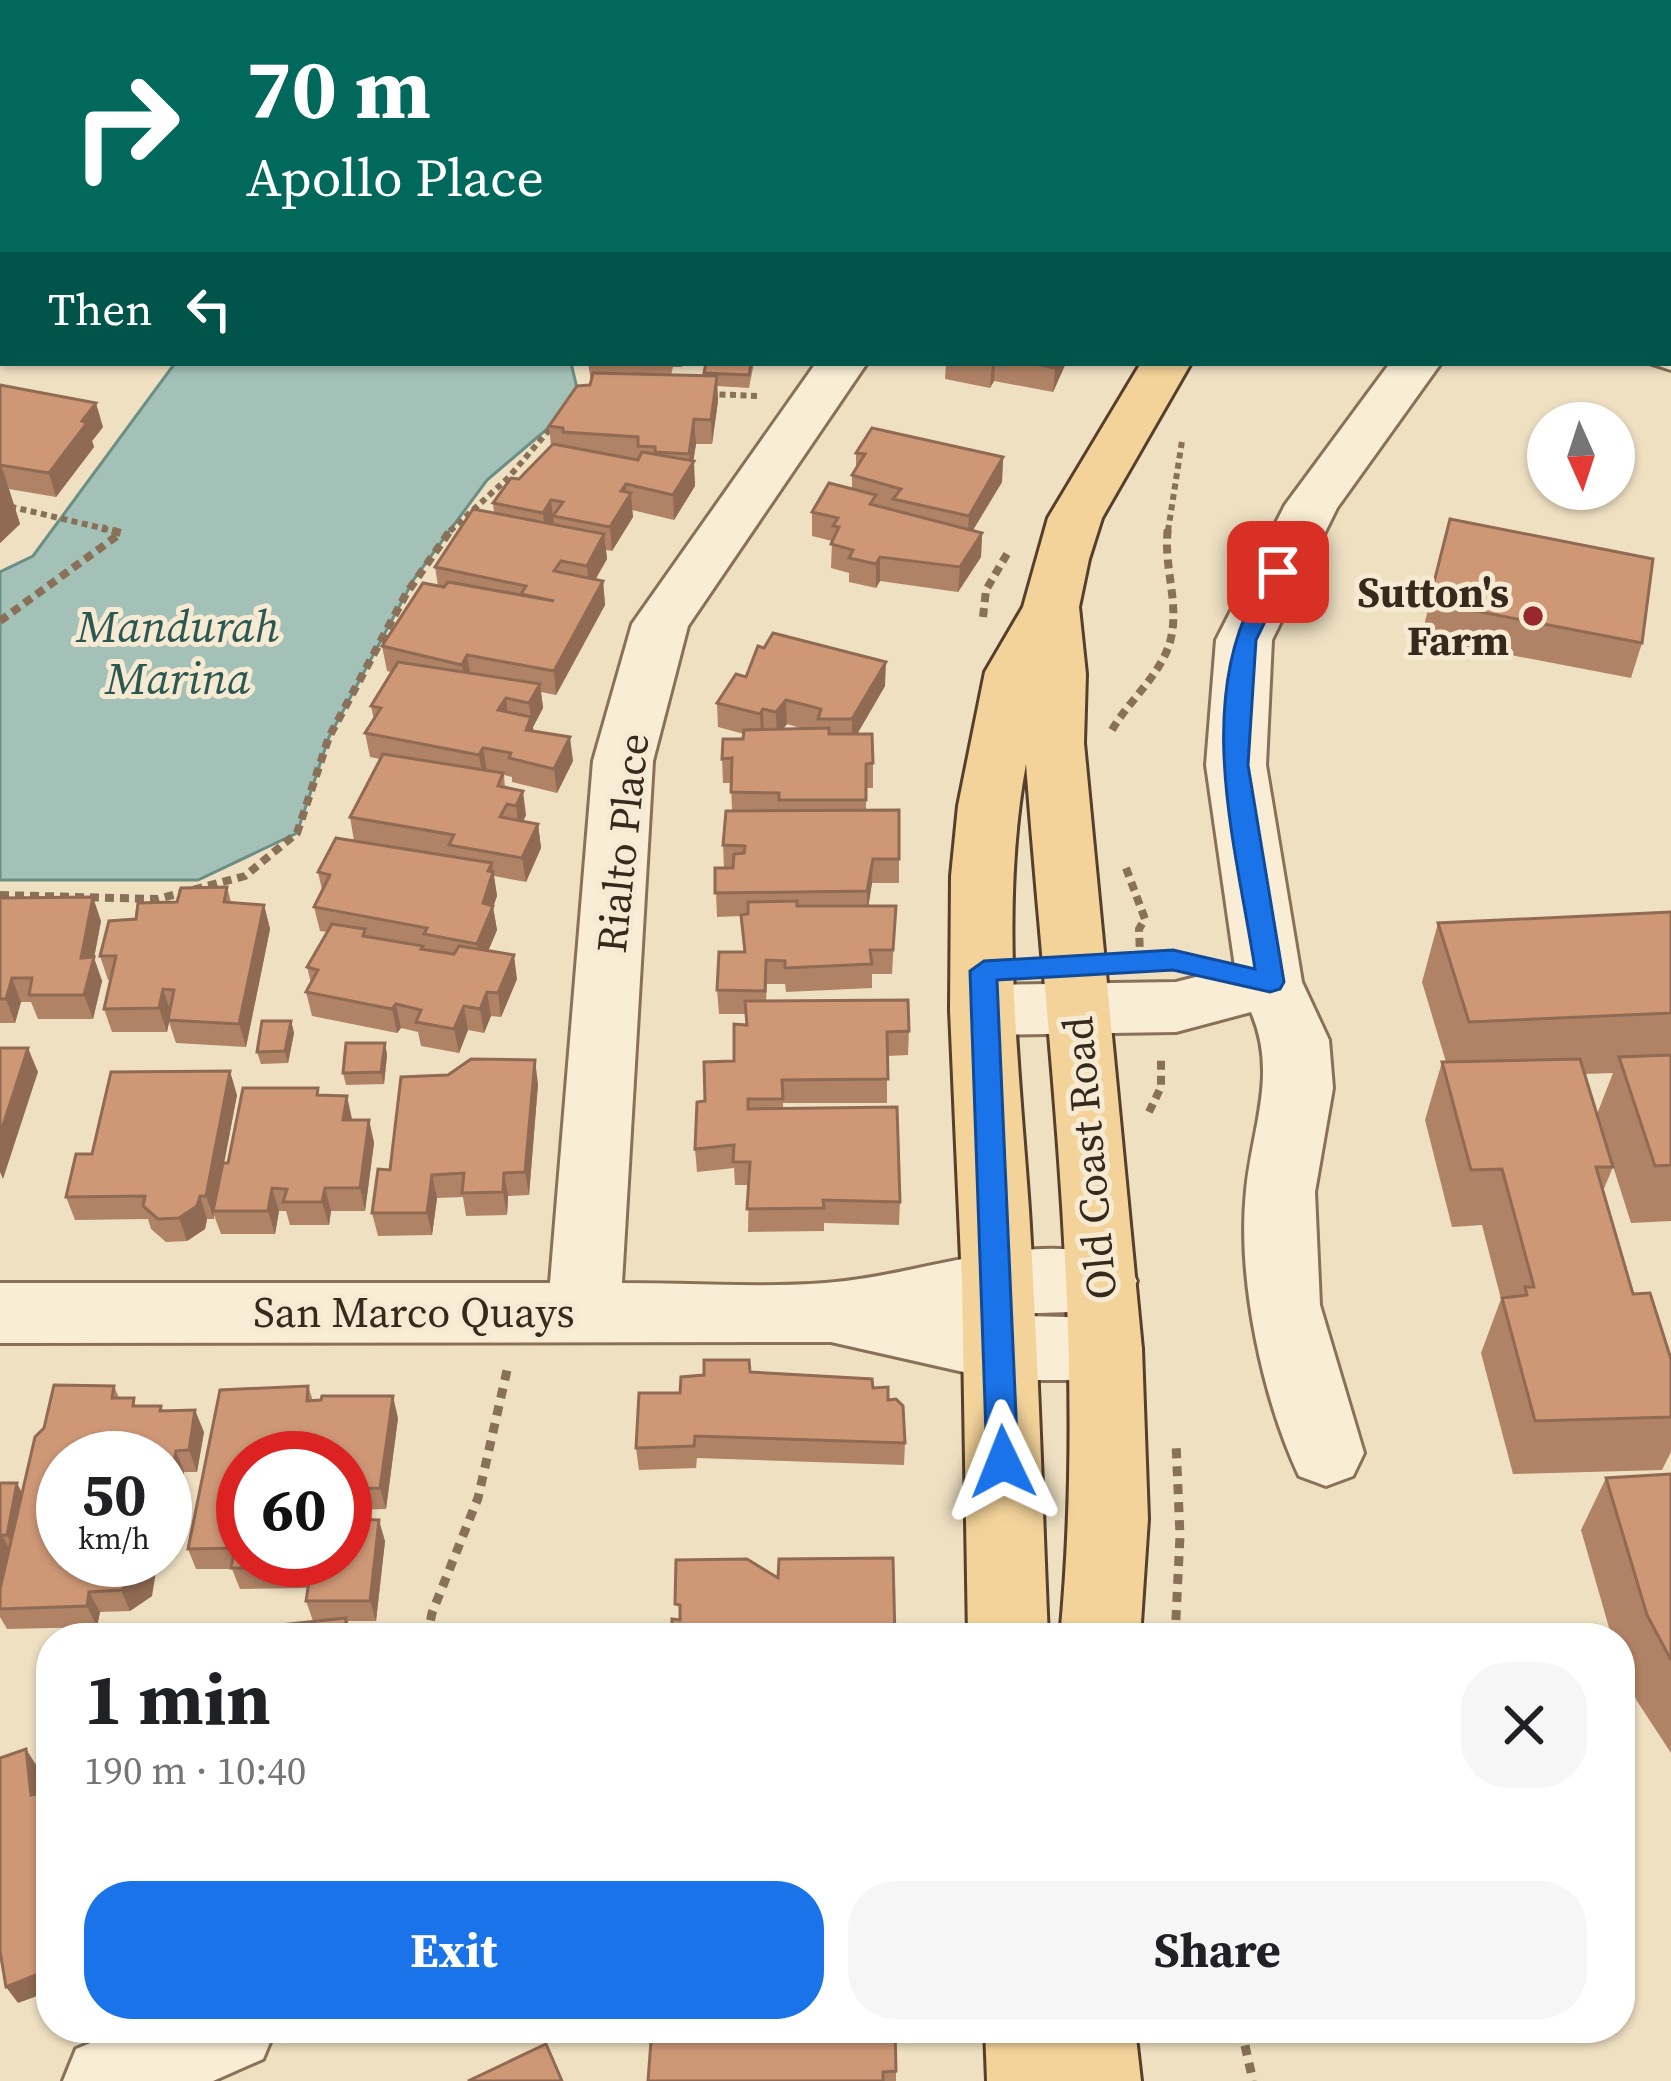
<!DOCTYPE html>
<meta charset="utf-8">
<style>
body{margin:0;font-family:"Source Serif 4",serif;background:#f6f6f6;color:#202124;height:100vh;display:flex;flex-direction:column;font-size:45px;white-space:nowrap}
*{box-sizing:border-box;margin:0}
p{font-size:39px;color:#757577}
.icon{flex:none;width:66px;height:66px;fill:none;stroke:currentColor;stroke-width:2;stroke-linecap:round;stroke-linejoin:round}
.map{position:relative;flex:1;overflow:hidden}
.details{position:absolute;left:36px;top:1623px;width:1599px;height:420px;display:flex;flex-direction:column;background:#fff;border-radius:48px;box-shadow:0 3px 9px #0004}
.details>*{flex:none}
.top-card{position:absolute;left:0px;top:0px;width:1671px;height:366px;box-shadow:0 3px 9px #0004;background:#00695c;color:#fff;overflow:hidden}
.needle{width:78px;rotate:177deg}
.buttons{position:absolute;left:1527px;top:402px;display:grid;gap:24px}
.buttons a{display:grid;place-items:center;width:108px;height:108px;border-radius:50%;background:#fff;box-shadow:0 3px 9px #0004;font-size:60px}
.speed{position:absolute;left:36px;top:1431px;display:flex;gap:24px;font-size:60px;font-weight:700;text-align:center}
.speed>*{display:grid;place-content:center;width:156px;height:156px;border-radius:50%;background:#fff;box-shadow:0 3px 9px #0004;line-height:1}
.speed small{font-size:30px;font-weight:400}
.speed .limit{border:18px solid #d22;background:#fff;color:#111}
.pin{position:absolute;display:grid;place-items:center;width:102px;height:102px;color:#fff;margin:-51px;border-radius:24px;box-shadow:0 6px 18px #0006}
.me{position:absolute;width:132px;margin:-66px;rotate:358deg;stroke-linejoin:round;filter:drop-shadow(0 0 9px #0008)}
.turn{display:flex;align-items:center;gap:42px;height:252px;padding:0 48px;font-size:54px}
.turn .icon{width:156px;height:156px;stroke-width:2.5}
.turn b{display:block;font-size:84px;line-height:102px}
.then{display:flex;align-items:center;height:114px;padding:0 48px;background:#0003;gap:24px;font-size:45px}
.round{display:grid;place-items:center;flex:none;width:126px;height:126px;border-radius:48px;background:#f6f6f6}
.head{display:flex;align-items:center;justify-content:space-between;height:204px;padding:0 48px}
h1{font-size:72px;font-weight:700;line-height:90px}
.button{display:flex;gap:24px;margin-top:auto;padding:24px 48px}
.button a{flex:1;height:138px;border-radius:48px;background:#1a73e8;color:#fff;font-size:48px;font-weight:700;line-height:138px;text-align:center}
.button a+a{background:#f6f6f6;color:#202124}
.map>svg:first-child{display:block}
.water{fill:#a4c1b8;stroke:#6b8f85;stroke-width:3}
.lines{fill:none;stroke-linecap:round;stroke-linejoin:round}
.minor-casing{stroke:#897159;stroke-width:6}
.major-casing{stroke:#563f2d;stroke-width:6}
.path-far2{stroke:#897159;stroke-width:6;stroke-dasharray:6 4.5;stroke-linecap:butt}
.path-far1{stroke:#897159;stroke-width:8;stroke-dasharray:9 6;stroke-linecap:butt}
.path{stroke:#897159;stroke-width:9;stroke-dasharray:10 8;stroke-linecap:butt}
.minor{fill:#f9edd5;fill-rule:evenodd}
.major{fill:#f3d399;fill-rule:evenodd}
.wall{fill:#b18366;fill-rule:evenodd}
.shaded-wall{fill:#906a53}
.building{fill:#ce9877;stroke:#906a53;stroke-width:3}
.route{fill:#1a73e8;stroke:#114b97;stroke-width:3}
.poi-dot{fill:#99282d;stroke:#f6ead2;stroke-width:4.5}
.labels{text-anchor:middle;dominant-baseline:central;stroke-width:10;stroke-linejoin:round;paint-order:stroke}
.poi-label{font-size:42px;font-weight:bold;fill:#38291d;stroke:#f6ead2;text-anchor:end}
.street-label{font-size:42px;fill:#38291d;stroke:#f6ead2}
.water-label{font-size:45px;font-style:italic;fill:#2c5854;stroke:#f6ead2}
</style>
<div class="map">
<svg width="1671" height="2081" viewBox="0 0 1671 2081">
<rect width="100%" height="100%" fill="#efe0c2"/>
<g class="water">
<polygon points="874,0 1505,0 1507,3 885,3"/>
<polygon points="175,363 571,363 580,401 487,480 414,579 329,737 297,833 198,880 0,880 0,572 33,556"/>
</g>
<g class="lines">
<defs>
<g id="minor">
<polygon points="415,0 466,0 468,3 417,3"/>
<polygon points="3,258 3,289 0,290 0,259"/>
<polygon points="1668,339 1671,340 1671,370 1649,363 1668,363"/>
<path d="M 816,363 L 867,363 L 688,626 L 653,761 L 622,1283 C 689,1283 758,1288 825,1283 C 923,1276 1029,1227 1126,1260 L 1137,1281 L 1126,1302 L 1101,1311 L 982,1315 L 1106,1318 L 1132,1327 L 1142,1349 L 1132,1371 L 1106,1380 L 999,1380 L 831,1342 L 0,1343 L 0,1283 L 550,1283 L 593,761 L 632,624 Z"/>
<path d="M 1390,363 L 1441,363 L 1337,508 L 1272,640 L 1266,765 L 1302,982 L 1329,1040 L 1333,1088 L 1315,1192 L 1320,1305 L 1364,1453 L 1353,1476 L 1326,1486 L 1299,1476 C 1262,1397 1237,1278 1246,1191 C 1252,1127 1278,1074 1251,1012 L 1176,1032 L 983,1035 L 960,1028 L 950,1010 L 960,992 L 983,985 L 1176,982 L 1235,967 L 1206,765 L 1216,640 L 1285,505 Z"/>
<polygon points="127,2028 276,2028 263,2059 213,2081 63,2081 76,2049"/>
</g>
<g id="major">
<path d="M 1141,363 L 1191,363 L 1102,518 L 1089,559 L 1079,607 L 1086,674 L 1084,743 L 1142,1349 L 1148,1519 L 1140,1638 L 1060,1638 C 1088,1348 1048,1054 1026,764 C 999,910 1019,1063 1029,1210 C 1038,1352 1042,1495 1048,1638 L 968,1638 L 962,1282 L 950,1010 L 951,876 L 958,806 L 985,672 L 1023,607 L 1048,518 Z"/>
<polygon points="985,2028 1135,2028 1141,2081 987,2081"/>
</g>
</defs>
<use href="#minor" class="minor-casing"/>
<use href="#major" class="major-casing"/>
<g class="path-far2">
<polyline points="1639,3 1643,0"/>
<polyline points="709,394 760,396"/>
<polyline points="0,504 114,531"/>
<polyline points="450,531 508,478 556,422"/>
<polyline points="1168,531 1182,441"/>
</g>
<g class="path-far1">
<polyline points="983,617 986,590 1007,554"/>
<polyline points="0,621 121,533 102,528"/>
<path d="M 1112,730 C 1130,698 1166,671 1172,633 C 1178,599 1163,563 1168,528"/>
<polyline points="1126,868 1145,919 1139,929 1140,955"/>
<polyline points="0,895 158,899 245,876 297,833 329,737 406,594 452,528"/>
<polyline points="1149,1112 1161,1087 1161,1057"/>
</g>
<g class="path">
<polyline points="427,1638 432,1613 478,1498 508,1366"/>
<polyline points="1175,1638 1180,1536 1176,1442"/>
<polyline points="1241,2028 1253,2081"/>
</g>
<use href="#minor" class="minor"/>
<use href="#major" class="major"/>
</g>
<g class="wall">
<polygon points="581,0 621,0 618,3 585,3"/>
<rect x="623" y="0" width="291" height="3"/>
<polygon points="3,87 3,201 0,203 0,89"/>
<polygon points="588,363 683,363 682,367 673,367 671,375 704,376 706,363 754,363 749,388 717,386 718,401 712,444 696,444 693,461 695,486 674,520 632,510 633,517 612,551 606,550 607,559 595,579 603,581 605,605 556,695 541,692 543,708 533,727 533,731 573,761 557,793 512,782 512,777 504,775 505,787 526,815 523,821 538,824 541,848 526,882 494,876 497,896 493,907 497,930 488,951 517,979 501,1017 491,1016 484,1033 468,1030 459,1053 421,1046 418,1032 401,1028 397,1033 312,1016 306,992 311,983 307,967 327,932 320,931 314,907 322,890 318,872 354,841 350,817 380,759 370,757 365,733 374,720 371,706 391,672 387,671 382,646 438,586 435,567 494,513 493,503 519,479 551,446 549,426 590,385 591,381"/>
<polygon points="946,363 1066,363 1053,392 994,381 990,388 945,379"/>
<polygon points="0,385 103,427 92,441 94,447 56,497 9,489 20,524 0,543"/>
<polygon points="856,453 1003,457 1002,482 973,530 982,533 981,557 958,592 880,581 876,588 849,582 849,573 831,568 832,541 812,536 812,512 852,488 852,475 856,467"/>
<polygon points="1450,519 1642,643 1631,678 1421,638"/>
<path d="M 746,677 L 885,686 L 857,734 L 873,763 L 873,788 L 866,788 L 866,810 L 899,859 L 899,883 L 872,883 L 868,906 L 896,906 L 892,974 L 872,974 L 872,988 L 786,992 L 785,984 L 767,984 L 766,1001 L 909,1031 L 908,1055 L 887,1056 L 887,1103 L 783,1103 L 783,1109 L 900,1202 L 899,1225 L 824,1223 L 824,1231 L 748,1232 L 749,1185 L 735,1185 L 734,1168 L 697,1172 L 695,1149 L 705,1101 L 734,1061 L 746,1025 L 746,1014 L 719,1014 L 717,990 L 744,952 L 741,916 L 717,917 L 715,868 L 724,868 L 723,845 L 732,811 L 731,783 L 723,783 L 722,759 L 743,739 L 744,734 L 718,727 L 717,703 ZM 787,724 L 804,729 L 783,729 Z"/>
<polygon points="227,887 231,902 264,905 270,929 246,1047 176,1043 169,1022 167,1032 112,1032 104,1009 110,980 108,980 100,956 136,919 177,902"/>
<polygon points="0,898 101,921 94,958 102,981 93,1019 38,1019 31,1002 21,1002 15,1023 0,1023"/>
<path d="M 1671,912 L 1671,1221 L 1631,1223 L 1605,1141 L 1613,1167 L 1603,1191 L 1633,1294 L 1671,1359 L 1671,1452 L 1662,1470 L 1513,1474 L 1481,1353 L 1501,1299 L 1482,1225 L 1452,1227 L 1425,1120 L 1442,1062 L 1446,1062 L 1422,982 L 1438,923 ZM 1613,1073 L 1597,1114 L 1585,1074 Z"/>
<polygon points="291,1021 294,1033 288,1063 261,1064 257,1052"/>
<polygon points="385,1043 387,1055 384,1084 346,1085 343,1073"/>
<polygon points="538,1084 529,1195 508,1196 507,1215 466,1216 463,1197 437,1198 432,1235 378,1236 372,1213 390,1170"/>
<polygon points="237,1095 224,1163 228,1163 320,1095 352,1120 369,1120 374,1143 365,1211 331,1211 329,1225 290,1225 286,1211 279,1211 275,1234 221,1234 214,1215 214,1219 207,1219 205,1229 187,1241 166,1242 151,1229 148,1219 75,1220 66,1197 92,1154"/>
<polygon points="750,1372 873,1388 888,1400 905,1443 904,1465 697,1458 696,1468 639,1470 636,1448 680,1393"/>
<polygon points="114,1386 119,1398 137,1406 161,1406 163,1411 204,1432 197,1472 184,1472 179,1505 168,1505 165,1520 165,1458 63,1458 152,1596 130,1611 100,1612 97,1627 7,1629 0,1617 0,1483 22,1493"/>
<polygon points="308,1386 313,1401 398,1418 386,1509 345,1510 345,1458 243,1560 385,1541 376,1621 348,1621 353,1638 313,1621 306,1601 308,1588 240,1589 232,1569 196,1569 188,1549"/>
<polygon points="1671,1474 1671,1753 1637,1701 1620,1665 1620,1638 1612,1638 1581,1530 1606,1478"/>
<polygon points="896,2071 896,2081 648,2081"/>
</g>
<g class="shaded-wall">
<polygon points="0,153 3,164 3,201 0,203"/>
<polygon points="992,363 995,363 994,381 990,388"/>
<polygon points="1057,363 1066,363 1053,392 1055,368"/>
<polygon points="717,376 718,401 712,444 711,420"/>
<polygon points="96,403 103,427 92,441 94,447 56,497 49,473"/>
<polygon points="694,419 696,444 693,463 694,461 695,486 674,520 673,495 690,467 689,454"/>
<polygon points="1003,457 1002,482 967,540 969,516"/>
<polygon points="1,464 20,524 0,543 0,465"/>
<polygon points="626,484 627,498 631,493 633,517 612,551 610,527 621,491"/>
<polygon points="551,500 554,524 546,537 543,513"/>
<polygon points="982,533 981,557 958,592 960,567"/>
<polygon points="604,534 607,559 589,591 587,566"/>
<polygon points="880,557 880,581 876,588 876,564"/>
<polygon points="603,581 605,605 556,695 554,671"/>
<polygon points="467,655 471,679 466,689 462,665"/>
<polygon points="886,662 885,686 852,743 852,719"/>
<polygon points="540,684 543,708 533,727 535,742 526,730 531,718 529,703"/>
<polygon points="506,698 509,723 498,710"/>
<polygon points="786,700 787,724 777,736 776,712"/>
<polygon points="763,709 764,733 761,738 760,714"/>
<polygon points="570,737 573,761 557,793 554,769"/>
<polygon points="483,748 487,772 483,779 479,755"/>
<polygon points="523,791 526,815 519,830 516,806"/>
<polygon points="538,824 541,848 526,882 522,858"/>
<polygon points="873,859 872,883 867,915 867,891"/>
<polygon points="492,863 497,896 493,907 497,930 481,968 477,944 488,871"/>
<polygon points="93,897 101,921 94,958 102,981 93,1019 84,995 81,958"/>
<polygon points="264,905 270,929 246,1047 239,1024"/>
<polygon points="514,955 517,979 501,1017 498,993"/>
<polygon points="12,978 21,1002 15,1023 6,999"/>
<polygon points="163,989 171,1013 167,1032 159,1008"/>
<polygon points="487,992 491,1016 484,1033 480,1009"/>
<polygon points="396,1004 401,1028 397,1033 392,1009"/>
<polygon points="464,1006 468,1030 459,1053 454,1029"/>
<polygon points="291,1021 294,1033 288,1063 285,1051"/>
<polygon points="385,1043 387,1055 384,1084 381,1072"/>
<polygon points="28,1048 38,1072 3,1179 0,1172 0,1135"/>
<polygon points="535,1060 538,1084 529,1195 525,1172"/>
<polygon points="230,1071 237,1095 215,1211 213,1211 214,1219 206,1196"/>
<polygon points="347,1096 352,1119 343,1120"/>
<polygon points="369,1120 374,1143 365,1211 360,1188"/>
<polygon points="504,1173 508,1196 507,1215 503,1192"/>
<polygon points="432,1175 437,1198 432,1235 427,1213"/>
<polygon points="272,1188 279,1211 275,1234 268,1211"/>
<polygon points="325,1188 331,1211 329,1225 322,1202"/>
<polygon points="200,1196 207,1219 205,1229 187,1241 179,1218"/>
<polygon points="393,1396 398,1418 386,1509 380,1488"/>
<polygon points="195,1410 204,1432 197,1472 189,1450"/>
<polygon points="176,1451 184,1472 179,1505 170,1484"/>
<polygon points="17,1483 28,1504 18,1556 7,1535"/>
<polygon points="379,1520 385,1541 376,1621 370,1601"/>
<polygon points="2,1535 13,1556 0,1606 0,1543"/>
<polygon points="145,1560 158,1560 152,1596 130,1611 121,1590"/>
<polygon points="89,1592 100,1612 97,1627 87,1606"/>
<polygon points="346,1618 353,1638 345,1638"/>
<polygon points="26,1749 38,1768 41,1794 51,1811 51,1849 31,1795"/>
<polygon points="51,1969 51,1991 18,2003 6,1987"/>
</g>
<g class="building">
<polygon points="124,0 241,0 234,3 120,3"/>
<polygon points="363,0 415,0 426,3 351,3"/>
<polygon points="678,0 781,0 790,3 793,0 839,0 836,3 689,3"/>
<polygon points="853,0 913,0 909,3 849,3"/>
<polygon points="3,87 3,118 0,117 0,89"/>
<polygon points="0,132 3,133 3,154 0,153"/>
<polygon points="706,363 751,363 749,375 704,373"/>
<polygon points="1030,363 1057,363 1055,368"/>
<polygon points="593,373 717,376 711,420 694,419 689,454 655,452 655,447 638,446 638,437 563,432 563,428 549,426 577,386 590,385"/>
<polygon points="0,385 96,403 82,421 87,423 49,473 0,465"/>
<polygon points="872,428 1003,457 969,516 893,499 901,489 852,475 865,454 856,453"/>
<polygon points="553,444 638,460 642,452 694,461 673,495 626,484 621,491 631,493 610,527 553,516 563,502 551,500 543,513 493,503 511,478 519,479"/>
<polygon points="829,483 876,495 870,504 982,533 960,567 880,557 876,564 849,558 853,550 831,544 839,527 833,526 838,518 812,512"/>
<polygon points="473,509 604,534 587,566 561,561 554,571 603,581 554,671 467,655 462,665 382,646 423,583 444,587 448,582 554,601 521,594 526,586 435,567"/>
<polygon points="1450,519 1653,559 1642,643 1429,602"/>
<polygon points="773,633 886,662 852,719 818,719 821,709 786,700 776,712 763,709 760,714 717,703 736,674 746,677 758,646 764,648"/>
<polygon points="398,662 540,684 529,703 506,698 498,710 531,717 526,730 570,737 554,769 509,758 511,753 483,748 479,755 365,733 381,708 371,706"/>
<polygon points="829,728 829,734 872,734 873,763 866,764 866,800 779,800 779,793 731,792 732,758 722,759 723,739 743,739 744,730"/>
<polygon points="383,754 503,773 498,786 523,791 516,806 507,804 500,817 538,824 522,858 449,845 454,835 350,817"/>
<polygon points="899,810 899,859 873,859 867,891 715,893 715,868 733,868 734,854 744,853 745,846 723,845 726,811"/>
<polygon points="336,838 492,863 488,871 493,872 483,903 493,906 477,944 424,934 427,928 314,907 330,875 318,872"/>
<polygon points="227,887 224,902 264,905 239,1024 168,1020 174,990 163,989 159,1008 104,1009 116,956 100,956 109,921 136,919 138,903 177,902 181,888"/>
<polygon points="93,897 81,958 94,957 84,995 29,995 32,978 12,978 6,999 0,999 0,898"/>
<polygon points="797,901 797,906 896,906 893,950 870,950 872,964 785,968 785,961 766,960 765,991 717,990 719,952 745,952 741,915 748,914 748,902"/>
<polygon points="1671,912 1671,1013 1469,1022 1438,923"/>
<polygon points="332,924 365,929 363,936 423,946 421,949 454,954 459,946 514,955 498,993 487,992 480,1009 464,1006 454,1029 416,1022 421,1010 396,1004 392,1009 306,992 318,970 307,967"/>
<polygon points="908,1000 909,1031 887,1032 888,1079 782,1080 783,1099 748,1099 748,1109 897,1107 900,1202 823,1200 824,1208 747,1209 750,1162 733,1162 734,1145 695,1149 697,1102 705,1101 704,1062 734,1061 734,1024 747,1025 745,1001"/>
<polygon points="262,1021 291,1021 285,1051 257,1052"/>
<polygon points="346,1043 385,1043 381,1072 343,1073"/>
<polygon points="0,1048 28,1048 0,1135"/>
<polygon points="1671,1055 1671,1165 1655,1166 1619,1057"/>
<polygon points="471,1059 535,1060 525,1172 504,1173 503,1192 462,1193 464,1173 432,1175 427,1213 372,1213 378,1169 390,1170 401,1077 448,1075"/>
<polygon points="1580,1059 1613,1167 1596,1167 1633,1294 1650,1293 1671,1359 1671,1417 1535,1421 1502,1298 1527,1295 1525,1287 1534,1287 1502,1169 1471,1170 1442,1062"/>
<polygon points="230,1071 206,1196 200,1196 197,1206 179,1218 158,1219 143,1206 145,1196 66,1197 76,1154 92,1154 111,1072"/>
<polygon points="243,1088 318,1088 317,1095 347,1096 343,1120 369,1120 360,1188 325,1188 322,1202 283,1202 287,1189 272,1188 268,1211 213,1211 223,1163 228,1163"/>
<polygon points="704,1360 749,1360 750,1372 872,1379 873,1388 888,1387 888,1400 896,1399 903,1406 905,1443 695,1436 694,1446 636,1448 639,1393 680,1393 681,1377 704,1375"/>
<polygon points="54,1385 114,1386 112,1398 134,1398 133,1406 161,1406 160,1411 195,1410 189,1450 176,1451 170,1484 165,1484 165,1458 63,1458 63,1560 145,1560 142,1576 121,1590 89,1592 87,1606 0,1609 0,1589 35,1437 44,1428"/>
<polygon points="308,1386 307,1401 321,1400 322,1396 393,1396 380,1488 345,1489 345,1458 243,1458 243,1560 345,1560 345,1519 379,1520 370,1601 306,1601 311,1568 231,1568 235,1548 188,1549 220,1390"/>
<polygon points="1671,1474 1671,1660 1647,1615 1606,1478"/>
<polygon points="0,1483 17,1483 7,1535 2,1535 0,1543"/>
<polygon points="893,1558 895,1638 672,1638 672,1619 680,1620 680,1605 675,1604 676,1560 747,1559 778,1578 779,1559"/>
<polygon points="346,1618 345,1638 205,1638 205,1633"/>
<polygon points="26,1749 31,1795 40,1793 51,1849 51,1969 6,1987 0,1951 0,1758"/>
<polygon points="652,2028 895,2028 896,2071 883,2072 883,2081 648,2081"/>
<polygon points="546,2044 562,2081 468,2081"/>
</g>
<path class="route" d="M 1278,565 L 1289,572 L 1256,640 L 1248,765 L 1284,982 L 1280,989 L 1270,992 L 1173,970 L 997,980 L 1018,1462 L 1014,1472 L 1003,1476 L 992,1472 L 987,1462 L 970,971 L 984,961 L 1173,950 L 1255,969 C 1237,852 1196,712 1252,601 C 1259,588 1263,570 1278,565 Z"/>
<circle class="poi-dot" cx="1533" cy="616" r="12"/>
<g class="labels">
<g class="poi-label">
<text x="1509" y="592">Sutton's<tspan x="1509" dy="48">Farm</tspan></text>
</g>
<g class="street-label">
<text transform="translate(622 843) rotate(-84)">Rialto Place</text>
<text transform="translate(1089 1158) rotate(-95)">Old Coast Road</text>
<text x="414" y="1312">San Marco Quays</text>
</g>
<g class="water-label">
<text x="178" y="626">Mandurah<tspan x="178" dy="52">Marina</tspan></text>
</g>
</g>
</svg>
<div class="buttons">
<a><svg class="needle" viewBox="-14 -14 28 28"><path d="M0-13l5 13h-10z" fill="#e53935"/><path d="M0 13l5-13h-10z" fill="#757577"/></svg></a>
</div>
<div class="speed"><div>50<small>km/h</small></div><div class="limit">60</div></div>
<div class="pin" style="left:1278px;top:572px;background:#d93025"><svg class="icon" aria-label="arrive" viewBox="0 0 24 24"><path d="M6 21V4h12l-3 4 3 4H6"/></svg></div>
<svg class="me" style="left:1003px;top:1462px" viewBox="-20 -20 40 40"><path d="M0-17L14 15 0 8-14 15z" fill="#1a73e8" stroke="#fff" stroke-width="4"/></svg>
<div class="top-card">
<div class="turn"><svg class="icon" aria-label="right" viewBox="0 0 24 24"><path d="M7 20v-9h11M14 6l5 5-5 5"/></svg><div><b>70 m</b>Apollo Place</div></div>
<div class="then">Then<svg class="icon" aria-label="left" viewBox="0 0 24 24"><path d="M17 20v-9H6M10 6l-5 5 5 5"/></svg></div>
</div>
<section class="details">
<div class="head"><div><h1>1 min</h1><p>190 m · 10:40</p></div><a class="round"><svg class="icon" aria-label="close" viewBox="0 0 24 24"><path d="M6 6l12 12M18 6L6 18"/></svg></a></div>
<div class="button"><a>Exit</a><a>Share</a></div>
</section>
</div>
